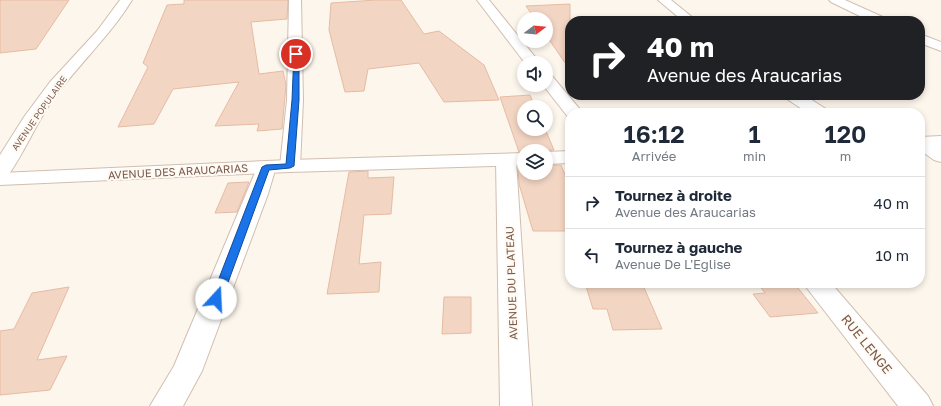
<!DOCTYPE html>
<html lang="fr">
<meta charset="utf-8">
<style>
body{margin:0;font-family:"Golos Text",sans-serif;background:#f6f6f7;color:#1f2937;height:100vh;display:flex;flex-direction:column;font-size:15px;white-space:nowrap}
*{box-sizing:border-box;margin:0}
p{font-size:13px;color:#747a83}
.icon{flex:none;width:22px;height:22px;fill:none;stroke:currentColor;stroke-width:2;stroke-linecap:round;stroke-linejoin:round}
.map{position:relative;flex:1;overflow:hidden}
.panel{position:absolute;left:565px;top:108px;width:360px;height:180px;display:flex;flex-direction:column;background:#fff;border-radius:16px;box-shadow:0 2px 6px #0003}
.panel>*{flex:none}
.hud{position:absolute;left:565px;top:16px;width:360px;height:84px;border-radius:16px;box-shadow:0 2px 6px #0003;background:#202124;color:#fff;overflow:hidden}
.needle{width:26px;rotate:74deg}
.controls{position:absolute;left:517px;top:12px;display:grid;gap:8px}
.controls a{display:grid;place-items:center;width:36px;height:36px;border-radius:50%;background:#fff;box-shadow:0 2px 6px #0003;font-size:20px}
.pin{position:absolute;display:grid;place-items:center;width:34px;height:34px;color:#fff;margin:-17px;border:2px solid #fff;border-radius:50%;box-shadow:0 1px 4px #0007}
.me{position:absolute;width:44px;margin:-22px;rotate:20deg;stroke-linejoin:round;filter:drop-shadow(0 0 3px #0008)}
.turn{display:flex;align-items:center;gap:14px;height:84px;padding:0 16px;font-size:18px}
.turn .icon{width:52px;height:52px;stroke-width:2.5}
.turn b{display:block;font-size:28px;line-height:34px}
.eta{display:flex;justify-content:space-evenly;align-items:center;height:68px;text-align:center}
.eta b{font-size:24px;font-weight:600;line-height:28px}
ul{padding:0;list-style:none}
li{display:flex;align-items:center;gap:12px;height:52px;padding:0 16px;border-top:1px solid #e0e1e3}
li div{flex:1}
li b{display:block;font-size:15px}
li em{font-style:normal}
.map>svg:first-child{display:block}
.building{fill:#f3d5c3;stroke:#e6bba3}
.lines{fill:none;stroke-linecap:round;stroke-linejoin:round}
.minor-casing{stroke:#d1beb0;stroke-width:2}
.tertiary-casing{stroke:#d1beb0;stroke-width:2}
.minor{fill:#fff;fill-rule:evenodd}
.tertiary{fill:#fff;fill-rule:evenodd}
.route{fill:#1a73e8;stroke:#114b97}
.labels{text-anchor:middle;dominant-baseline:central;stroke-width:4;stroke-linejoin:round;paint-order:stroke}
.far-street-label{font-size:9px;fill:#7a5c4d;stroke:#fffaf3}
.street-label{font-size:11px;fill:#7a5c4d;stroke:#fffaf3}
.near-street-label{font-size:13px;fill:#7a5c4d;stroke:#fffaf3}
</style>
<div class="map">
<svg width="941" height="406" viewBox="0 0 941 406">
<rect width="100%" height="100%" fill="#fdf6ec"/>
<g class="building">
<polygon points="0,0 69,0 36,49 0,53"/>
<polygon points="184,0 288,0 287,19 251,22 259,74 283,71 286,85 282,129 257,131 259,124 215,126 239,82 173,89 154,124 118,127 148,67 143,63 167,5 184,4"/>
<polygon points="376,0 401,0 424,34 439,31 484,65 499,100 444,102 419,63 368,69 364,91 345,92 329,30 331,3"/>
<polygon points="570,4 570,70 546,35 546,19 535,19 526,6"/>
<polygon points="530,95 535,107 524,107 524,129 545,129 554,150 519,152 500,97"/>
<polygon points="546,165 561,165 570,187 570,231 533,231 519,184 518,167 524,166 524,173 546,173"/>
<polygon points="368,171 368,178 394,177 391,214 364,215 359,264 381,262 379,292 327,294 349,172"/>
<polygon points="249,182 237,212 215,213 228,183"/>
<polygon points="585,283 642,283 662,329 613,330 607,309 593,309"/>
<polygon points="785,283 794,283 818,313 770,317 753,294 765,293 759,285"/>
<polygon points="69,287 37,360 67,356 50,390 0,395 0,331 14,329 32,293"/>
<polygon points="444,297 471,297 471,333 442,334"/>
</g>
<g class="lines">
<defs>
<g id="minor">
<path d="M 120,0 L 132,0 C 110,36 79,64 54,98 C 36,123 25,152 7,177 L 0,179 L 0,155 L 24,117 L 50,82 L 97,31 Z"/>
<polygon points="289,0 301,0 303,100 300,166 297,170 290,172 283,170 280,166 287,100"/>
<polygon points="477,0 489,0 540,63 525,63"/>
<polygon points="658,0 671,0 697,21 683,21"/>
<polygon points="829,0 845,0 885,18 886,21 870,21 831,2"/>
<polygon points="920,34 941,42 941,51 920,43"/>
<polygon points="546,74 552,76 583,113 570,113 570,117 568,117 543,85 546,85"/>
<polygon points="785,95 804,95 826,109 829,113 808,113 787,99"/>
<polygon points="922,137 929,139 941,147 941,162 934,160 920,150 920,138"/>
<polygon points="506,154 513,156 516,160 532,406 500,406 496,160 499,156"/>
<polygon points="266,161 273,163 276,167 268,194 202,371 183,406 150,406 174,366 246,194 259,163"/>
<polygon points="803,283 831,283 928,396 933,406 898,406"/>
</g>
<g id="tertiary">
<polygon points="941,136 941,148 920,149 920,137"/>
<polygon points="570,151 570,163 546,164 546,152"/>
<polygon points="524,153 524,165 290,172 0,185 0,173 290,160"/>
</g>
</defs>
<use href="#minor" class="minor-casing"/>
<use href="#tertiary" class="tertiary-casing"/>
<use href="#minor" class="minor"/>
<use href="#tertiary" class="tertiary"/>
</g>
<polygon class="route" points="294,52 299,54 299,100 294,166 290,168 269,170 222,299 220,302 213,302 211,299 262,167 266,165 286,164 292,100"/>
<g class="labels">
<g class="far-street-label">
<text transform="translate(39 113) rotate(-55)">AVENUE POPULAIRE</text>
</g>
<g class="street-label">
<text transform="translate(178 171) rotate(-3)">AVENUE DES ARAUCARIAS</text>
<text transform="translate(511 283) rotate(-92)">AVENUE DU PLATEAU</text>
</g>
<g class="near-street-label">
<text transform="translate(867 344) rotate(51)">RUE LENGE</text>
</g>
</g>
</svg>
<div class="controls">
<a><svg class="needle" viewBox="-14 -14 28 28"><path d="M0-13l5 13h-10z" fill="#e53935"/><path d="M0 13l5-13h-10z" fill="#747a83"/></svg></a>
<a><svg class="icon" aria-label="sound" viewBox="0 0 24 24"><path d="M4 9h4l5-4v14l-5-4H4zM17 9q2 3 0 6"/></svg></a>
<a><svg class="icon" aria-label="search" viewBox="0 0 24 24"><circle cx="10" cy="10" r="6"/><path d="M15 15l6 6"/></svg></a>
<a><svg class="icon" aria-label="layers" viewBox="0 0 24 24"><path d="M12 4l9 5-9 5-9-5zM3 14l9 5 9-5"/></svg></a>
</div>
<div class="pin" style="left:296px;top:54px;background:#d93025"><svg class="icon" aria-label="arrive" viewBox="0 0 24 24"><path d="M6 21V4h12l-3 4 3 4H6"/></svg></div>
<svg class="me" style="left:216px;top:299px" viewBox="-20 -20 40 40"><circle r="19" fill="#fff"/><path d="M0-13L10 11 0 6-10 11z" fill="#1a73e8"/></svg>
<div class="hud">
<div class="turn"><svg class="icon" aria-label="right" viewBox="0 0 24 24"><path d="M7 20v-9h11M14 6l5 5-5 5"/></svg><div><b>40 m</b>Avenue des Araucarias</div></div>
</div>
<section class="panel">
<div class="eta">
<div><b>16:12</b><p>Arrivée</p></div>
<div><b>1</b><p>min</p></div>
<div><b>120</b><p>m</p></div>
</div>
<ul>
<li><svg class="icon" aria-label="right" viewBox="0 0 24 24"><path d="M7 20v-9h11M14 6l5 5-5 5"/></svg><div><b>Tournez à droite</b><p>Avenue des Araucarias</p></div><em>40 m</em></li>
<li><svg class="icon" aria-label="left" viewBox="0 0 24 24"><path d="M17 20v-9H6M10 6l-5 5 5 5"/></svg><div><b>Tournez à gauche</b><p>Avenue De L'Eglise</p></div><em>10 m</em></li>
</ul>
</section>
</div>
